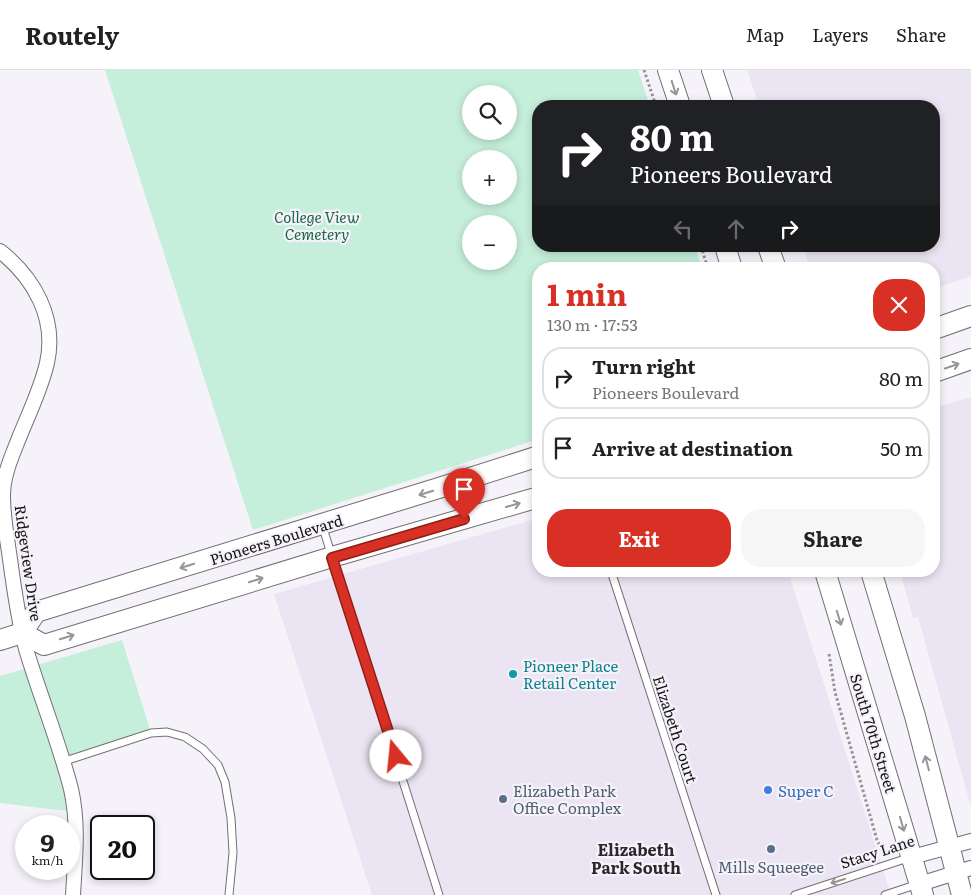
<!DOCTYPE html>
<meta charset="utf-8">
<style>
body{margin:0;font-family:Literata,serif;background:#f6f6f6;color:#222;height:100vh;display:flex;flex-direction:column;font-size:19px;white-space:nowrap}
*{box-sizing:border-box;margin:0}
p{font-size:16px;color:#767676}
.icon{flex:none;width:28px;height:28px;fill:none;stroke:currentColor;stroke-width:2;stroke-linecap:round;stroke-linejoin:round}
.map{position:relative;flex:1;overflow:hidden}
.details{position:absolute;left:532px;top:192px;width:408px;height:315px;display:flex;flex-direction:column;background:#fff;border-radius:20px;box-shadow:0 2px 8px #0003}
.details>*{flex:none}
.hud{position:absolute;left:532px;top:30px;width:408px;height:152px;border-radius:20px;box-shadow:0 2px 8px #0003;background:#202124;color:#fff;overflow:hidden}
.fabs{position:absolute;left:462px;top:15px;display:grid;gap:10px}
.fabs a{display:grid;place-items:center;width:55px;height:55px;border-radius:50%;background:#fff;box-shadow:0 2px 8px #0003;font-size:25px}
.speed{position:absolute;left:15px;top:745px;display:flex;gap:10px;font-size:25px;font-weight:700;text-align:center}
.speed>*{display:grid;place-content:center;width:65px;height:65px;border-radius:50%;background:#fff;box-shadow:0 2px 8px #0003;line-height:1}
.speed small{font-size:12px;font-weight:400}
.speed .limit{border:2px solid #111;border-radius:8px;background:#fff;color:#111}
.pin{position:absolute;display:grid;place-items:center;width:42px;height:42px;color:#fff;margin:-51px -21px;border-radius:50% 50% 50% 0;rotate:-45deg;box-shadow:0 0 5px #0007}
.pin .icon{rotate:45deg}
.me{position:absolute;width:55px;margin:-28px;rotate:343deg;stroke-linejoin:round;filter:drop-shadow(0 0 4px #0008)}
.turn{display:flex;align-items:center;gap:18px;height:105px;padding:0 15px;font-size:22px}
.turn .icon{width:65px;height:65px;stroke-width:2.5}
.turn b{display:block;font-size:35px;line-height:42px}
.lanes{display:flex;align-items:center;height:48px;padding:0 15px;background:#0003;justify-content:center;gap:25px;direction:ltr}
.lanes .off{opacity:.35}
.round{display:grid;place-items:center;flex:none;width:52px;height:52px;border-radius:20px;background:#f6f6f6}
.head{display:flex;align-items:center;justify-content:space-between;height:85px;padding:0 15px}
h1{font-size:30px;font-weight:700;line-height:38px;color:#d93025}
.primary-button{display:flex;gap:10px;margin-top:auto;padding:10px 15px}
.primary-button a{flex:1;height:58px;border-radius:20px;background:#d93025;color:#fff;font-size:20px;font-weight:700;line-height:58px;text-align:center}
.primary-button a+a{background:#f6f6f6;color:#222}
ul{padding:0;list-style:none}
li{display:flex;align-items:center;gap:15px;height:62px;margin:0 10px 8px;padding:0 5px;border:2px solid #e0e0e0;border-radius:20px}
li div{flex:1}
li b{display:block;font-size:19px}
li em{font-style:normal}
header{display:flex;align-items:center;gap:30px;box-sizing:border-box;height:70px;padding:0 25px;background:#fff;border-bottom:1px solid #e0e0e0}
header strong{font-size:24px}
nav{display:flex;gap:28px;margin-inline-start:auto;font-size:18px}
.map>svg:first-child{display:block}
.built{fill:#ebe4f2}
.green{fill:#c5efda;fill-rule:evenodd}
.lines{fill:none;stroke-linecap:round;stroke-linejoin:round}
.service-casing{stroke:#726f75;stroke-width:9}
.minor-casing{stroke:#726f75;stroke-width:16}
.secondary-casing{stroke:#726f75;stroke-width:22}
.path{stroke:#959298;stroke-width:3;stroke-dasharray:2.5 2.5;stroke-linecap:butt}
.service{stroke:#fff;stroke-width:7}
.minor{stroke:#fff;stroke-width:14}
.secondary{stroke:#fff;stroke-width:20}
.oneway{stroke:#969597}
.route-casing{stroke:#8d1f18;stroke-width:12}
.route{stroke:#d93025;stroke-width:9}
.culture-dot{fill:#0f9aa8;stroke:#f6f2f9;stroke-width:2}
.shop-dot{fill:#3f7fe0;stroke:#f6f2f9;stroke-width:2}
.service-dot{fill:#5c6f8a;stroke:#f6f2f9;stroke-width:2}
.labels{text-anchor:middle;dominant-baseline:central;stroke-width:4.5;stroke-linejoin:round;paint-order:stroke}
.park-label{font-size:15px;font-style:italic;fill:#196749;stroke:#f6f2f9}
.street-label{font-size:15px;fill:#161417;stroke:#f6f2f9}
.culture-label{font-size:15px;fill:#0d838f;stroke:#f6f2f9;text-anchor:start}
.service-label{font-size:15px;fill:#4e5e75;stroke:#f6f2f9;text-anchor:start}
.shop-label{font-size:15px;fill:#366cbe;stroke:#f6f2f9;text-anchor:start}
.neighbourhood-label{font-size:16px;font-weight:bold;fill:#2b282d;stroke:#f6f2f9}
</style>
<header>
<strong>Routely</strong>
<nav><a>Map</a><a>Layers</a><a>Share</a></nav>
</header>
<div class="map">
<svg width="971" height="825" viewBox="0 0 971 825">
<rect width="100%" height="100%" fill="#f6f2f9"/>
<g class="built">
<polygon points="747,0 971,0 971,206 934,219 934,199 810,199 803,176 934,176 934,36 759,36"/>
<polygon points="971,327 971,737 918,547 913,548 900,501 934,501 934,338"/>
<polygon points="539,448 539,501 788,501 891,825 372,825 274,524"/>
</g>
<g class="green">
<path d="M 105,0 L 638,0 L 650,36 L 539,36 L 539,176 L 695,176 L 702,199 L 539,199 L 539,369 L 253,460 ZM 471,24 L 509,24 L 509,61 L 471,61 ZM 471,89 L 509,89 L 509,126 L 471,126 ZM 471,154 L 509,154 L 509,191 L 471,191 Z"/>
<polygon points="122,570 151,663 62,692 74,742 0,733 0,606"/>
</g>
<g class="lines">
<defs>
<g id="service">
<polyline points="322,455 439,825"/>
<polyline points="611,501 716,825"/>
<polyline points="62,692 151,663 167,662 185,667 203,679 218,695 225,712 231,748 233,783 229,825"/>
<polyline points="795,825 911,787"/>
<polyline points="885,825 918,814"/>
</g>
<g id="minor">
<path d="M 0,181 C 34,208 57,248 47,293 C 41,319 29,343 19,368 C 12,386 3,405 3,426 C 3,447 7,468 10,489 C 14,519 18,549 26,579 C 40,626 59,672 71,719 C 79,754 75,790 73,825"/>
<polyline points="912,787 971,771"/>
<polyline points="920,814 971,798"/>
</g>
<g id="secondary">
<polyline points="668,0 680,36"/>
<polyline points="712,0 724,36"/>
<polyline points="725,176 732,199"/>
<polyline points="768,176 776,199"/>
<polyline points="934,259 971,246"/>
<polyline points="934,302 971,289"/>
<polyline points="825,501 923,825"/>
<polyline points="871,501 915,646 962,825"/>
<polyline points="22,563 44,575 332,487 539,427"/>
<polyline points="0,570 22,563 36,542 442,417 539,386"/>
</g>
</defs>
<use href="#service" class="service-casing"/>
<use href="#minor" class="minor-casing"/>
<use href="#secondary" class="secondary-casing"/>
<g class="path">
<polyline points="644,0 656,36"/>
<polyline points="701,176 708,199"/>
<polyline points="829,584 835,622 877,770 884,785"/>
</g>
<use href="#service" class="service"/>
<use href="#minor" class="minor"/>
<use href="#secondary" class="secondary"/>
</g>
<defs><path id="oneway-shaft" d="M-6 0H5M1.5-3L5.5 0L1.5 3" fill="none" stroke-width="1.6" stroke-linecap="round" stroke-linejoin="round" transform="scale(1.25)"/></defs>
<g class="oneway">
<use href="#oneway-shaft" transform="translate(674 18) rotate(72)"/>
<use href="#oneway-shaft" transform="translate(952 296) rotate(-19)"/>
<use href="#oneway-shaft" transform="translate(426 423) rotate(163)"/>
<use href="#oneway-shaft" transform="translate(513 435) rotate(-16)"/>
<use href="#oneway-shaft" transform="translate(187 496) rotate(163)"/>
<use href="#oneway-shaft" transform="translate(256 510) rotate(-17)"/>
<use href="#oneway-shaft" transform="translate(839 548) rotate(73)"/>
<use href="#oneway-shaft" transform="translate(67 567) rotate(-17)"/>
<use href="#oneway-shaft" transform="translate(927 693) rotate(-105)"/>
<use href="#oneway-shaft" transform="translate(902 754) rotate(74)"/>
<use href="#oneway-shaft" transform="translate(838 811) rotate(162)"/>
</g>
<g class="lines">
<defs>
<polyline id="route" points="396,686 332,488 464,449"/>
</defs>
<use href="#route" class="route-casing"/>
<use href="#route" class="route"/>
</g>
<circle class="culture-dot" cx="513" cy="604" r="5"/>
<circle class="shop-dot" cx="768" cy="720" r="5"/>
<g class="service-dot">
<circle cx="503" cy="729" r="5"/>
<circle cx="771" cy="779" r="5"/>
</g>
<g class="labels">
<g class="park-label">
<text x="317" y="146">College View<tspan x="317" dy="17">Cemetery</tspan></text>
</g>
<g class="street-label">
<text transform="translate(276 469) rotate(-17)">Pioneers Boulevard</text>
<text transform="translate(29 493) rotate(82)">Ridgeview Drive</text>
<text transform="translate(676 659) rotate(72)">Elizabeth Court</text>
<text transform="translate(874 663) rotate(73)">South 70th Street</text>
<text transform="translate(877 781) rotate(-18)">Stacy Lane</text>
</g>
<g class="culture-label">
<text x="523" y="595">Pioneer Place<tspan x="523" dy="17">Retail Center</tspan></text>
</g>
<g class="service-label">
<text x="513" y="720">Elizabeth Park<tspan x="513" dy="17">Office Complex</tspan></text>
<text x="771" y="796" text-anchor="middle">Mills Squeegee</text>
</g>
<g class="shop-label">
<text x="778" y="720">Super C</text>
</g>
<g class="neighbourhood-label">
<text x="636" y="779">Elizabeth<tspan x="636" dy="18">Park South</tspan></text>
</g>
</g>
</svg>
<div class="fabs">
<a><svg class="icon" aria-label="search" viewBox="0 0 24 24"><circle cx="10" cy="10" r="6"/><path d="M15 15l6 6"/></svg></a>
<a>+</a>
<a>−</a>
</div>
<div class="speed"><div>9<small>km/h</small></div><div class="limit">20</div></div>
<div class="pin" style="left:464px;top:449px;background:#d93025"><svg class="icon" aria-label="arrive" viewBox="0 0 24 24"><path d="M6 21V4h12l-3 4 3 4H6"/></svg></div>
<svg class="me" style="left:396px;top:686px" viewBox="-20 -20 40 40"><circle r="19" fill="#fff"/><path d="M0-13L10 11 0 6-10 11z" fill="#d93025"/></svg>
<div class="hud">
<div class="turn"><svg class="icon" aria-label="right" viewBox="0 0 24 24"><path d="M7 20v-9h11M14 6l5 5-5 5"/></svg><div><b>80 m</b>Pioneers Boulevard</div></div>
<div class="lanes"><svg class="icon off" aria-label="left" viewBox="0 0 24 24"><path d="M17 20v-9H6M10 6l-5 5 5 5"/></svg><svg class="icon off" aria-label="ahead" viewBox="0 0 24 24"><path d="M12 20V5M6 11l6-6 6 6"/></svg><svg class="icon" aria-label="right" viewBox="0 0 24 24"><path d="M7 20v-9h11M14 6l5 5-5 5"/></svg></div>
</div>
<section class="details">
<div class="head"><div><h1>1 min</h1><p>130 m · 17:53</p></div><a class="round" style="background:#d93025;color:#fff"><svg class="icon" aria-label="close" viewBox="0 0 24 24"><path d="M6 6l12 12M18 6L6 18"/></svg></a></div>
<ul>
<li><svg class="icon" aria-label="right" viewBox="0 0 24 24"><path d="M7 20v-9h11M14 6l5 5-5 5"/></svg><div><b>Turn right</b><p>Pioneers Boulevard</p></div><em>80 m</em></li>
<li><svg class="icon" aria-label="arrive" viewBox="0 0 24 24"><path d="M6 21V4h12l-3 4 3 4H6"/></svg><div><b>Arrive at destination</b></div><em>50 m</em></li>
</ul>
<div class="primary-button"><a>Exit</a><a>Share</a></div>
</section>
</div>
